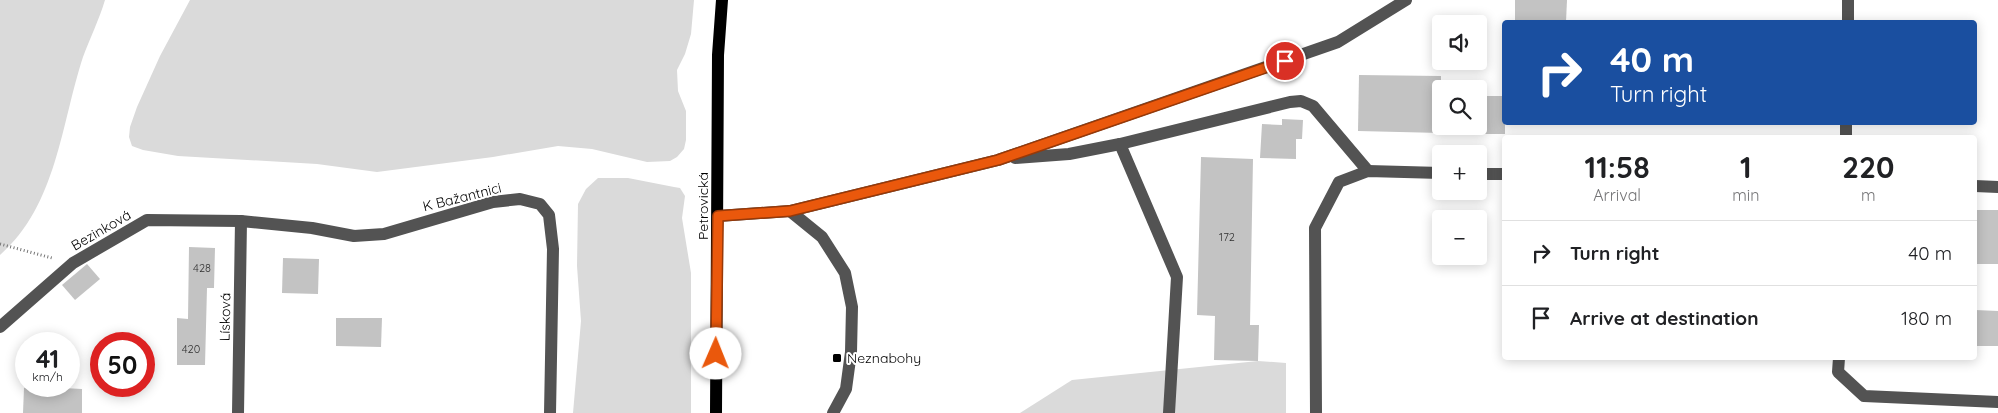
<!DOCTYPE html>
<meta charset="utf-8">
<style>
body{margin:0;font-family:Quicksand,sans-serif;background:#f6f6f6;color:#202124;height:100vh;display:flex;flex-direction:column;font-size:19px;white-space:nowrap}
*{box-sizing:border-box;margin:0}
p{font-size:16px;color:#757577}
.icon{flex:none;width:28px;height:28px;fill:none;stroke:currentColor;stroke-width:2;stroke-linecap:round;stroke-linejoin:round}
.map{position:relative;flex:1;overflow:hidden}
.drawer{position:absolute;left:1502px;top:135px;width:475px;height:225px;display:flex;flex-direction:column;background:#fff;border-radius:5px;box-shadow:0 2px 12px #0003}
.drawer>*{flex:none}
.top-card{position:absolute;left:1502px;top:20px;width:475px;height:105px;border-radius:5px;box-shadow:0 2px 12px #0003;background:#1a4fa0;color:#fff;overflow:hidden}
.buttons{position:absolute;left:1432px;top:15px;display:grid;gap:10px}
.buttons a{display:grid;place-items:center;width:55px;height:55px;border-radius:5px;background:#fff;box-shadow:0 2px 12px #0003;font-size:25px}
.speed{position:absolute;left:15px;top:332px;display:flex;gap:10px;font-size:25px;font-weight:700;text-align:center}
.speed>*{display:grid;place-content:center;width:65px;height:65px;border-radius:50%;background:#fff;box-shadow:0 2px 12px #0003;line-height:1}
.speed small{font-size:12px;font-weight:400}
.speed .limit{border:8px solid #d22;background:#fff;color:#111}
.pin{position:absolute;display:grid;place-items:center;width:42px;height:42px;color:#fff;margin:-21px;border:2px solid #fff;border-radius:50%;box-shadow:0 1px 5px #0007}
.me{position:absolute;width:55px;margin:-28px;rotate:1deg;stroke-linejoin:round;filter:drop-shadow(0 0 4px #0008)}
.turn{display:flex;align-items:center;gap:18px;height:105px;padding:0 25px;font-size:22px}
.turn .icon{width:65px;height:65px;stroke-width:2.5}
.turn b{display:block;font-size:35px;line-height:42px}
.eta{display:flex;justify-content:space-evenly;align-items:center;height:85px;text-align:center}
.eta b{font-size:30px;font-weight:700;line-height:35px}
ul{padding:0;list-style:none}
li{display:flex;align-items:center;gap:15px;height:65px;padding:0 25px;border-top:1px solid #e0e0e0}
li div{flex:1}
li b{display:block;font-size:19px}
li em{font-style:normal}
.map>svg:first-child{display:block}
.green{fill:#dadada}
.building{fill:#c3c3c3}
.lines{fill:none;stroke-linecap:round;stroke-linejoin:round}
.path{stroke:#757575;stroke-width:3;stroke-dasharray:1 2.5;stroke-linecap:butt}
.minor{stroke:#535353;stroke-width:12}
.major{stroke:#000;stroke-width:12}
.route-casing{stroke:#983908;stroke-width:12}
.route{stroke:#ea580c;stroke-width:9}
.poi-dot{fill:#000;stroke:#fff;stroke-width:2}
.labels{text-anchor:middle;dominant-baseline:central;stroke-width:4;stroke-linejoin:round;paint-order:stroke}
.number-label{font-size:11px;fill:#313131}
.street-label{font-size:14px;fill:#000;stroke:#fff}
.poi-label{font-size:14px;fill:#000;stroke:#fff;text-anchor:start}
</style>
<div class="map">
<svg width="1998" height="413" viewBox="0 0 1998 413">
<rect width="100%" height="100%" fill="#fff"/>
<g class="green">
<path d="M 0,0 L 105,0 C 99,20 90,38 83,57 C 61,124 57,205 0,255 Z"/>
<polygon points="190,0 694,0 691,34 685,54 677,70 678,91 686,111 686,140 684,149 677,157 670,161 647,162 592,149 558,146 493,157 377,172 317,164 178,156 143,150 132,146 129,137 130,127 137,107 160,56"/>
<polygon points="598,178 628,178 674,187 680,188 685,196 682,218 691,273 691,413 573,413 581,321 577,266 578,204 586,189"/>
<polygon points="1258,361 1286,363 1286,413 1020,413 1072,380"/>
</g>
<g class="building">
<polygon points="1515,0 1567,0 1566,22 1515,22"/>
<polygon points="1359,75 1441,76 1441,133 1358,131"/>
<rect x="1479" y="96" width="26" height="38"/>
<polygon points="1282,119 1303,120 1302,139 1296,139 1296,159 1260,158 1262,124 1282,125"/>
<polygon points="1201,157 1253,159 1250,325 1259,325 1258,361 1214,360 1215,316 1197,315"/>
<rect x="1975" y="210" width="23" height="54"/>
<polygon points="189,247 215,248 214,288 207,288 205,365 177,365 177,318 188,319"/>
<polygon points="283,258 319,259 318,294 282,293"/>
<polygon points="87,264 100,279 75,300 62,285"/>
<polygon points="1975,310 1998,311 1998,346 1975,346"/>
<polygon points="336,318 382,318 381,347 336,346"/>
<polygon points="26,386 82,389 82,413 23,413 24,388"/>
</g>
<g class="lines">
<polyline class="path" points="0,244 52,258"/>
<g class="minor">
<polyline points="1848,22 1848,0"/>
<polyline points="1846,138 1846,122"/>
<polyline points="1120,144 1177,277 1169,413"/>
<polyline points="1015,158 1069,154 1120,144 1290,102 1301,101 1313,106 1368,171"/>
<polyline points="1479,174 1505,174"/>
<polyline points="1975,186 1998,187"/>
<polyline points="790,211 822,237 845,273 852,307 851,352 846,389 833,413"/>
<polyline points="718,216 790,211 998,160 1338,42 1406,0"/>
<polyline points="0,327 73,263 147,220 241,221 312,228 354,236 384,234 493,202 520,199 540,204 549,215 553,249 550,413"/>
<polyline points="1839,358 1838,372 1864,396 1998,402"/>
<polyline points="238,413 241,221"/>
<polyline points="1316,413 1315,228 1339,182 1368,171 1441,173"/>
</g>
<polyline class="major" points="716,413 718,55 722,0"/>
</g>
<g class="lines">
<defs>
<polyline id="route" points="716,354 718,216 790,211 998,160 1285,61"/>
</defs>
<use href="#route" class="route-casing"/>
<use href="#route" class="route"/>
</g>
<rect class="poi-dot" x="832" y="353" width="10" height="10" rx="2.5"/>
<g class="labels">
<g class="number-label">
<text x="1227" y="237">172</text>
<text x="202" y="268">428</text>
<text x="191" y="349">420</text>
</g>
<g class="street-label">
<text transform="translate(462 197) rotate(-14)">K Bažantnici</text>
<text transform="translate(703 206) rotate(-90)">Petrovická</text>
<text transform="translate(101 230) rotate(-30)">Bezinková</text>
<text transform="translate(225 317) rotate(-89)">Lísková</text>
</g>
<g class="poi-label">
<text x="847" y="358">Neznabohy</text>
</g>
</g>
</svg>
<div class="buttons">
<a><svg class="icon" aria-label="sound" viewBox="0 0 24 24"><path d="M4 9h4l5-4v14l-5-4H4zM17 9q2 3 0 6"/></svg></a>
<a><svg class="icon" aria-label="search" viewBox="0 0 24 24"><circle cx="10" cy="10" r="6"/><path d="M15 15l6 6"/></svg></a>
<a>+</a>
<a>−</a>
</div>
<div class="speed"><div>41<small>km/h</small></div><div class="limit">50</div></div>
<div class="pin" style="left:1285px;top:61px;background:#d93025"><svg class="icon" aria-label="arrive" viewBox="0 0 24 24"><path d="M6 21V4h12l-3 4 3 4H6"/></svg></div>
<svg class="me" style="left:716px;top:354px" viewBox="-20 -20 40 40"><circle r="19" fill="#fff"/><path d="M0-13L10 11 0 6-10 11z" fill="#ea580c"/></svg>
<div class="top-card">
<div class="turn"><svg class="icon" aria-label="right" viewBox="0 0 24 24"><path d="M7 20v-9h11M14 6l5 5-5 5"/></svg><div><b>40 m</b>Turn right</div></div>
</div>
<section class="drawer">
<div class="eta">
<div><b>11:58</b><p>Arrival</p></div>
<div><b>1</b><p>min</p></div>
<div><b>220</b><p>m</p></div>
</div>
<ul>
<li><svg class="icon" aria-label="right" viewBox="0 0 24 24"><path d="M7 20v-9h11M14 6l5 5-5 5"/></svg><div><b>Turn right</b></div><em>40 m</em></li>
<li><svg class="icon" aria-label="arrive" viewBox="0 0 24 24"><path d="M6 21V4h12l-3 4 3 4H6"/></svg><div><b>Arrive at destination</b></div><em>180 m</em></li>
</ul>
</section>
</div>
